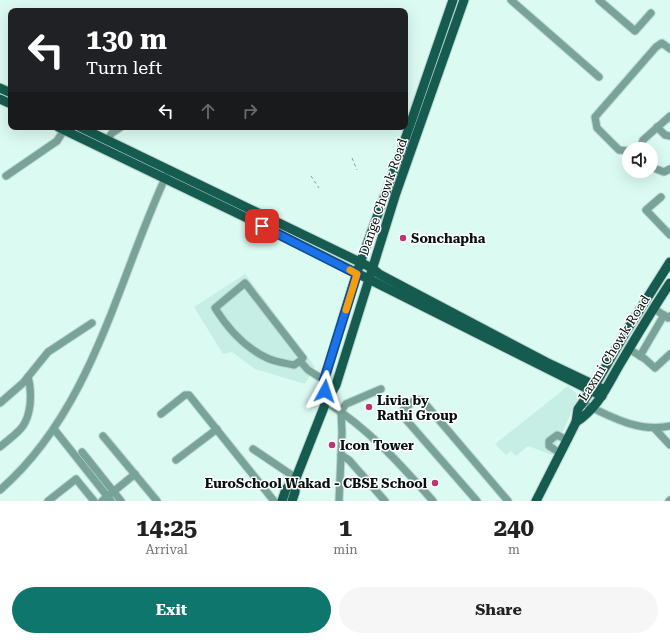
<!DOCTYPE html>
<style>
body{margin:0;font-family:"Roboto Serif",serif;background:#f6f6f6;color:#222;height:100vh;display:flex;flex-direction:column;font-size:15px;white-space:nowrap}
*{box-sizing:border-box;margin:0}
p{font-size:13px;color:#767676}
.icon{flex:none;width:22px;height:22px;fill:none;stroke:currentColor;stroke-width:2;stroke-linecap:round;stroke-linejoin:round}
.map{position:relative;height:501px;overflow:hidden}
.drawer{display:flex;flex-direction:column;background:#fff;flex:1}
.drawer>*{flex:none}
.hud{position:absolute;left:8px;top:8px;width:400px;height:122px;border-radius:8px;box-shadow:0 4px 16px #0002;background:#202124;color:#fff;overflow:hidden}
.tools{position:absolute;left:622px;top:142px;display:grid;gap:8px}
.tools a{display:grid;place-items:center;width:36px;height:36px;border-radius:50%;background:#fff;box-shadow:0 4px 16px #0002;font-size:20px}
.pin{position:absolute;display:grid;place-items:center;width:34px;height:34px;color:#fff;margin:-17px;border-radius:8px;box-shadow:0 2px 6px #0006}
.me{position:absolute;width:44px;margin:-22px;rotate:5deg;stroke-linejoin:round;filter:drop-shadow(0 0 3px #0008)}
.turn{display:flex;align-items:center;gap:14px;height:84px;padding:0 12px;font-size:18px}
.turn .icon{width:52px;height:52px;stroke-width:2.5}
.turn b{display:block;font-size:28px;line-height:34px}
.lanes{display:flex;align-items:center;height:38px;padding:0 12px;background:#0003;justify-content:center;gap:20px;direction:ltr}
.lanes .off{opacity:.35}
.eta{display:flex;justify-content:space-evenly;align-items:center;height:68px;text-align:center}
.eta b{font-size:24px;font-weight:700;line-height:28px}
.primary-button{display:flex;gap:8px;margin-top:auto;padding:8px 12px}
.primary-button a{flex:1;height:46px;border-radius:24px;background:#0f766e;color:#fff;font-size:16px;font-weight:700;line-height:46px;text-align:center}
.primary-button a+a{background:#f6f6f6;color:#222}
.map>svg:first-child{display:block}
.built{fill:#c6eee5}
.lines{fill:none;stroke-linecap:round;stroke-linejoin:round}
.minor-casing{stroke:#b9d5ce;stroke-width:9}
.major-casing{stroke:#b9d5ce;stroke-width:11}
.path{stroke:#849b95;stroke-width:1;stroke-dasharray:3 3;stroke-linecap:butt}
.minor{stroke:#79a298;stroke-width:7}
.major{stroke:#165b4f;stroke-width:9}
.route-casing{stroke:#114b97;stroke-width:10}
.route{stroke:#1a73e8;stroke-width:7}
.slow{stroke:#f59e0b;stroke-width:7}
.poi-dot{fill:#bf346d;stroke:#fff;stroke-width:1.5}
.labels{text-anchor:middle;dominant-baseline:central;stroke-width:3;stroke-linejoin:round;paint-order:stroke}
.street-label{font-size:13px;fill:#06100e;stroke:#fff}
.poi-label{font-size:13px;font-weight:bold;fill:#06100e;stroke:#fff;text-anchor:start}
</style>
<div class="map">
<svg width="670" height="501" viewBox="0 0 670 501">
<rect width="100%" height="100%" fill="#dbfaf2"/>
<g class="built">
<polygon points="245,274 315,367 305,384 255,369 232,352 223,354 194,307"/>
<polygon points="568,386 579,396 552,455 528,446 516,456 511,451 506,455 495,444"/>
</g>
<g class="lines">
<defs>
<g id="minor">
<polyline points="511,0 599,77"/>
<polyline points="599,0 635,31 651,13"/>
<polyline points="657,127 665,135 670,136"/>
<polyline points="107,140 112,133 121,127"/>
<polyline points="640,149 643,140 670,116"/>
<polyline points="629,151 619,150 597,128 595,117 656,47 662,43 670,49"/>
<polyline points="651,167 664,172 670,169"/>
<polyline points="6,176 57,141 64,130"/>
<polyline points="661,197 646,210 670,235"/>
<polyline points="653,308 668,318 670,316"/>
<polyline points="629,349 645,359 655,368 670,354"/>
<polyline points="640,356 664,315"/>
<path d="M 300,361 L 303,358 L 245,283 L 215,308 C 228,329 244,347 267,358 C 275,362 285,363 294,365 L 300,361 L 308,370 L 324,380"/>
<path d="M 326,402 C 368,428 400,464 433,501"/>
<polyline points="0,403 23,383 48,352 92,323"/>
<path d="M 582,403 C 610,416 638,433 670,426"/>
<polyline points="161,414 185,395 189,395 274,501"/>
<polyline points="654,428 670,445"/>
<polyline points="54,429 111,501"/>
<polyline points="103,436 157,501"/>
<path d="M 0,447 C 17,432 27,429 30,405 C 31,394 31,387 28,377"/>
<polyline points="253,449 296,478"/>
<polyline points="82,452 121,501"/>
<polyline points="560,453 549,446 549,441 557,435 567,440"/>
<polyline points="341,455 349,460 385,501"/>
<polyline points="176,460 217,429"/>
<path d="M 0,490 C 93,409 117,281 167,174"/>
<polyline points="48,501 76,479 94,501"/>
<polyline points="102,501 135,474"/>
<polyline points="339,501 342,433 341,411 346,404 381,389"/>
<polyline points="477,501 402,415 403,410 415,400 422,400 508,501"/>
<polyline points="669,501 670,500"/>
</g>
<g id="major">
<polyline points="0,88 11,93"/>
<polyline points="0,99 11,104"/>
<polyline points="58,127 249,219 602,396"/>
<polyline points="80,127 372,268 379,274 546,362 605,390"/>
<polyline points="326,402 324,380 360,263 399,157 453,0"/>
<path d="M 576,422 C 598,408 607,386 620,364 C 636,337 652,310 670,283"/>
<polyline points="282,501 286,489 296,478"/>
<polyline points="292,501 295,492 296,478 326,402 336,385 396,193 464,0"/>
<polyline points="536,501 567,440 576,422 578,409 595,385 627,330 670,262"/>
</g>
</defs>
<use href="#minor" class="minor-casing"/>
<use href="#major" class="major-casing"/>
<g class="path">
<polyline points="352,158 357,170"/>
<polyline points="311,176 319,188"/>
</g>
<use href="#minor" class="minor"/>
<use href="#major" class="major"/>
</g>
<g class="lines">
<defs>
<polyline id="route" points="262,226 357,274 324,380 325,391"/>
</defs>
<use href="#route" class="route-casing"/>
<use href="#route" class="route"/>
<polyline class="slow" points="346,310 357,274 350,270"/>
</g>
<g class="poi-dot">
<circle cx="403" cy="238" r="4"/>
<circle cx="369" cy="407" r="4"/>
<circle cx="332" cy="445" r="4"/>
<circle cx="435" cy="483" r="4"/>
</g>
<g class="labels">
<g class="street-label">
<text transform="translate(383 197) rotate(-71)">Dange Chowk Road</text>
<text transform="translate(614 348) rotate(-58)">Laxmi Chowk Road</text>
</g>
<g class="poi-label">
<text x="411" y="238">Sonchapha</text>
<text x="377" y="400">Livia by<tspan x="377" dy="15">Rathi Group</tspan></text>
<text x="340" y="445">Icon Tower</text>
<text x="427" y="483" text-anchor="end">EuroSchool Wakad - CBSE School</text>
</g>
</g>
</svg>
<div class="tools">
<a><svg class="icon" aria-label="sound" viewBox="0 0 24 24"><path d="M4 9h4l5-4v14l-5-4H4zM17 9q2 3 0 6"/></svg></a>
</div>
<div class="pin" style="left:262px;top:226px;background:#d93025"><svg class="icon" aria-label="arrive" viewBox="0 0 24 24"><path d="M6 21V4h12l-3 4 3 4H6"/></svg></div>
<svg class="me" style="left:325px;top:391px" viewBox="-20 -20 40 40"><path d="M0-17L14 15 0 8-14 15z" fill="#1a73e8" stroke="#fff" stroke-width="4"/></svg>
<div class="hud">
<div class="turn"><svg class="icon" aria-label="left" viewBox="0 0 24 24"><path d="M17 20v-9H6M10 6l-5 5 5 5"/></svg><div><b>130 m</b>Turn left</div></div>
<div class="lanes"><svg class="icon" aria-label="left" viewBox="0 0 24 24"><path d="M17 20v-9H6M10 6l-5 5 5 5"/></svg><svg class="icon off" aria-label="ahead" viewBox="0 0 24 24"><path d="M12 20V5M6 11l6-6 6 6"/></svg><svg class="icon off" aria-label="right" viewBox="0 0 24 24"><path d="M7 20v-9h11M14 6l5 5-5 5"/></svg></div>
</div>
</div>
<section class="drawer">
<div class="eta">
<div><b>14:25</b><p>Arrival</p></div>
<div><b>1</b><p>min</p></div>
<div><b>240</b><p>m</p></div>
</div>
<div class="primary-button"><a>Exit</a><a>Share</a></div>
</section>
